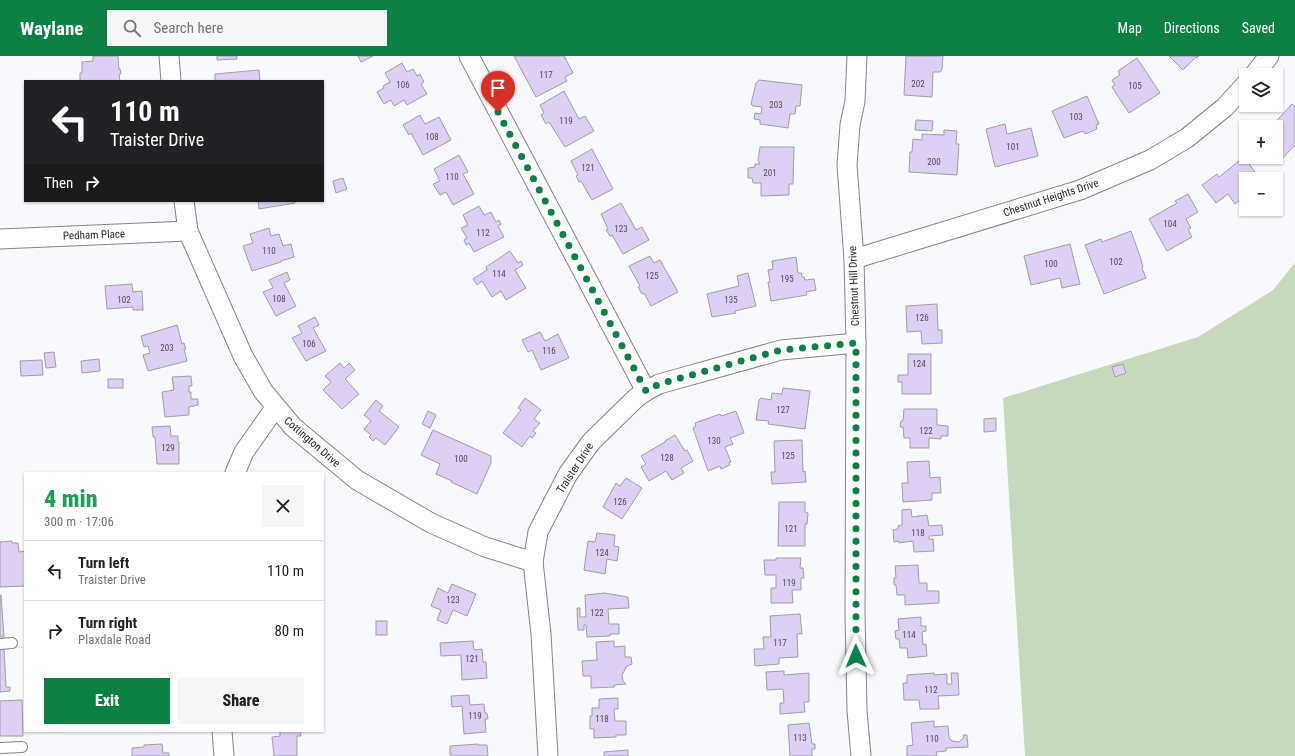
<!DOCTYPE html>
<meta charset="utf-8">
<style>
body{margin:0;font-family:"Roboto Condensed",sans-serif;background:#f6f6f6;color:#202124;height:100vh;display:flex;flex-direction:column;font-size:15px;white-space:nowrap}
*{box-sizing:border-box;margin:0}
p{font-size:13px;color:#757577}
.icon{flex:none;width:22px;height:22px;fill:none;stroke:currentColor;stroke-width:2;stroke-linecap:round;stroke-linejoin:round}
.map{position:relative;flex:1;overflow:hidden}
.drawer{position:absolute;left:24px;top:416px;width:300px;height:260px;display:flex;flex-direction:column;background:#fff;border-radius:0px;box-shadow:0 1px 3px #0004}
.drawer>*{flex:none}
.hud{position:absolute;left:24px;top:24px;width:300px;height:122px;border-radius:0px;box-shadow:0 1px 3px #0004;background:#202124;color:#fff;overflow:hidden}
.controls{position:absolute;left:1239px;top:12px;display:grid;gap:8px}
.controls a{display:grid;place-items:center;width:44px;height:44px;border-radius:0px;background:#fff;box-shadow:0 1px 3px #0004;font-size:20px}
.pin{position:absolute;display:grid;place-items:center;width:34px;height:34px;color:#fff;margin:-41px -17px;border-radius:50% 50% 50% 0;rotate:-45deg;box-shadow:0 0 4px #0007}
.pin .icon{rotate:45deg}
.me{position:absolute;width:44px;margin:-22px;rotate:359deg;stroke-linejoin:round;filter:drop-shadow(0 0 3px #0008)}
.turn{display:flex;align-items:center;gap:14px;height:84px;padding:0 20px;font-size:18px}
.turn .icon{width:52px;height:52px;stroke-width:2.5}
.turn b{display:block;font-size:28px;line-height:34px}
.then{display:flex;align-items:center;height:38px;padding:0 20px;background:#0003;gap:8px;font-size:15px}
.round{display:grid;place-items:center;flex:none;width:42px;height:42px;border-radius:0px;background:#f6f6f6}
.summary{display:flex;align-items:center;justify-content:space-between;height:68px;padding:0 20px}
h1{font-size:24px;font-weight:800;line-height:30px;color:#1e9e55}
.action{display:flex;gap:8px;margin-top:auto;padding:8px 20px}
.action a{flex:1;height:46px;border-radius:0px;background:#0b8043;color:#fff;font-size:16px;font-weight:800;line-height:46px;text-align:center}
.action a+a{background:#f6f6f6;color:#202124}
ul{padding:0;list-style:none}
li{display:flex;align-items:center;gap:12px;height:60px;padding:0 20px;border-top:1px solid #e0e0e0}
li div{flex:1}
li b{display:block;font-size:15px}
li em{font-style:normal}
header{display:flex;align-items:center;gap:24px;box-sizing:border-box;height:56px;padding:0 20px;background:#0b8043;color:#fff}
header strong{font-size:19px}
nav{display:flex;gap:22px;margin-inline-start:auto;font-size:14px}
.search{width:280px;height:36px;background:#f6f6f6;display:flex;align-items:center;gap:10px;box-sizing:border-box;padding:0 14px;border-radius:0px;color:#757577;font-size:15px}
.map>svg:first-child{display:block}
.green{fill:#c7d9bc}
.building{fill:#decff4;stroke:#9f9ea2}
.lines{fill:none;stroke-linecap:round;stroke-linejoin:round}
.lane-casing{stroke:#838487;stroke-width:12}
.street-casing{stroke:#838487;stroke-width:21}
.lane{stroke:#fff;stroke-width:10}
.street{stroke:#fff;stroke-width:19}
.route{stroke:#0b8043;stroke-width:7;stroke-dasharray:0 12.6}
.labels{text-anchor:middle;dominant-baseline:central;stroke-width:3.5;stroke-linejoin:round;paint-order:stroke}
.number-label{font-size:9px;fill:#4f4b56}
.street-label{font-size:11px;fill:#1f1f21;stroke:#fff}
</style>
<header>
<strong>Waylane</strong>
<div class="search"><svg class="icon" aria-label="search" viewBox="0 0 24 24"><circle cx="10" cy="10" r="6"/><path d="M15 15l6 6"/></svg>Search here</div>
<nav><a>Map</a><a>Directions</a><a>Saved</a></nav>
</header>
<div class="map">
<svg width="1295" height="700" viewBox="0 0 1295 700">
<rect width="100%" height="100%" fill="#f8f9fd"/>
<polygon class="green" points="1295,207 1295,700 1025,700 1003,342 1198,281 1273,234"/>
<g class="building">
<polygon points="93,0 118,0 119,13 120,13 121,18 119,18 120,25 80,25 80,17 82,17 82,6 93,5"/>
<polygon points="217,0 237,0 237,3 217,4"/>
<polygon points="358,0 373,0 361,6"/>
<polygon points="514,0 564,0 573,17 565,21 567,25 536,41"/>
<polygon points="906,0 943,0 942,14 940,16 933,16 932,41 904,39"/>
<polygon points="1169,0 1199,0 1197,2 1196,1 1183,14"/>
<polygon points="1137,2 1160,37 1129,57 1112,31 1115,29 1112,24 1120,19 1118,15"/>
<polygon points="402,7 407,16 413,13 417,20 420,18 424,26 421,28 427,38 407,49 404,44 394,50 391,44 384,48 377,36 384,32 383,30 390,26 385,17"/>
<polygon points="259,14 260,25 215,25 215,18"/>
<polygon points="759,24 802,29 800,50 796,50 795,58 790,58 788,72 760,68 760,64 754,63 755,57 761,58 762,51 753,50 751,48 756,27"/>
<polygon points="564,35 579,63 585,60 594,75 565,91 549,66 546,68 541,59 544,57 540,49"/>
<polygon points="1087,40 1099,68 1096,69 1097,73 1085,78 1083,75 1064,82 1052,55"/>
<polygon points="1292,48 1295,51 1295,89 1280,105 1276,101 1276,71 1271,71"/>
<polygon points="420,59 425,68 439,61 451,84 423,99 411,77 409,79 403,69"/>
<polygon points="916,64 933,65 932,75 915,74"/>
<polygon points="1005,68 1007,78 1031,72 1038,100 995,111 986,73"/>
<polygon points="944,74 957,75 956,88 959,88 957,119 909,116 910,96 912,96 913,83 922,84 922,78 944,79"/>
<polygon points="760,91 794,91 793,128 789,128 789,139 761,140 761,127 753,127 752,122 748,122 748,112 755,111 755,108 760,108 758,104"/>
<polygon points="592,93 613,133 592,144 581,125 579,126 576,120 578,119 571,105"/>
<polygon points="459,99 468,116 463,118 474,138 453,149 446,136 440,139 433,128 440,125 434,113"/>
<polygon points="1244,101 1260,123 1246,123 1246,139 1235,148 1228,138 1216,147 1202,129 1217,118 1219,121"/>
<polygon points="343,122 347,133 336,137 333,125"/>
<polygon points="1188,138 1198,156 1186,163 1191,172 1188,173 1192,181 1167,195 1149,163 1177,147 1175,145"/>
<polygon points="258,145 295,145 295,147 259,153"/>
<polygon points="621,147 636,174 642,171 649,184 623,198 612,179 610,180 606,174 608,173 601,158"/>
<polygon points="479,150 484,159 491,156 496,166 499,164 501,168 498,170 504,181 474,196 469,187 466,189 464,184 467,182 461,172 468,169 463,159"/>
<polygon points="269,172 271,180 279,178 283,190 291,188 294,201 281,205 281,206 252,215 243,190 253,187 250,178"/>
<polygon points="1131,175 1140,200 1143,211 1142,212 1146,222 1104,238 1085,189 1101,183 1102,186"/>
<polygon points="1070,188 1080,228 1062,232 1060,222 1031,229 1024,200"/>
<polygon points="510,195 518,207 521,205 523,209 515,214 526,232 506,244 501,235 492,241 482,225 477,229 473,223 487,214 486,211"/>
<polygon points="650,200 654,207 660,204 678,236 651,250 644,237 642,238 638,231 640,230 629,210"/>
<polygon points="796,201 798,217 801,217 802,221 804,221 805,224 814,223 816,234 806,236 807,239 771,245 768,226 770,226 768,214 773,213 772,205"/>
<polygon points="287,216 290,224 284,227 296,250 276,260 263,236 273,232 269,224"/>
<polygon points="748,217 756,250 735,255 736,257 712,261 707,238 739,230 737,220"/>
<polygon points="132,228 133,236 142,235 143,254 133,254 133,251 107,253 105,230"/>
<polygon points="937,248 938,274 942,274 942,287 922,288 921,275 907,276 906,250"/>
<polygon points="315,261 319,269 313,272 326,295 306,305 292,282 302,277 298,270"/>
<polygon points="177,269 182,288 184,287 186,293 184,293 187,305 148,315 143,299 150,297 148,290 144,291 141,280"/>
<polygon points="540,276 545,285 558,278 569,302 541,314 532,294 528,296 522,284"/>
<polygon points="54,296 56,311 46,312 44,297"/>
<polygon points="908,298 931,298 931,338 902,338 902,326 898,326 898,319 908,319"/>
<polygon points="99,303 100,315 82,317 81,305"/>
<polygon points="42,304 43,319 21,320 20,305"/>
<polygon points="340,307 344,312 349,307 355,314 345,323 359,338 342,353 323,334 331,326 325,320"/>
<polygon points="1123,308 1126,317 1115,321 1112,311"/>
<polygon points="191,320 192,330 189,330 189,336 191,336 191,343 198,343 198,349 189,351 189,359 165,361 162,336 174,334 172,321"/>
<rect x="108" y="323" width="15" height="9"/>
<polygon points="783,332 810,335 805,373 768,368 769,365 756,364 759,344 761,342 771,344 772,337 782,338"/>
<polygon points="525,342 541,354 534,363 540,367 533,375 536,377 532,382 530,380 522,391 503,377 521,354 518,352"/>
<polygon points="376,344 383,350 379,355 399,371 385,389 376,382 373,385 369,381 371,379 364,373 371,365 364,359"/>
<polygon points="904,353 937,353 937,369 948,370 948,380 941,380 941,383 929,382 929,392 910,392 910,382 904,382 903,371 900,371 901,365 903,365"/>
<polygon points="428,355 436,359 430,372 422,368"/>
<polygon points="736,355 744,377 730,382 733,388 725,391 731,406 729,406 730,409 721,413 720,410 708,415 693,372 696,370 695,367 720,358 721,360"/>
<polygon points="996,362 996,375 984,376 984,363"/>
<polygon points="170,370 171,380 178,380 178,386 179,386 179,408 157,408 155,381 153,381 152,371"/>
<polygon points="433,374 491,400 491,407 477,438 451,426 452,425 436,418 440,408 421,399"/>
<polygon points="675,379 685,395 687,394 693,405 681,412 684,417 672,424 666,415 649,425 641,411 646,408 641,400 665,386 665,385"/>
<polygon points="802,384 803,416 805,415 806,426 772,428 771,416 775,416 774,385"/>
<polygon points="929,405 930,422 940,421 941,437 932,437 932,444 903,446 902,427 908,427 907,406"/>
<polygon points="626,422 642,432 622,463 603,451 616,427 620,430"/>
<polygon points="779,446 805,446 805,456 808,457 807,468 805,468 805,490 778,490"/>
<polygon points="911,453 912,461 927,459 929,470 942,469 943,479 929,480 929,483 933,483 934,495 914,496 913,485 899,487 899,485 894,486 893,474 898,473 898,470 902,469 902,454"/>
<polygon points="597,477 615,479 614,490 619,491 617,505 607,503 605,518 584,514 588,485 595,486"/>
<polygon points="12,485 12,487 18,487 19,496 25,495 25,530 0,531 0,486"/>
<polygon points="776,502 801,502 800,512 803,512 804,522 801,522 801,534 792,534 793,547 771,547 771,532 776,532 776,519 765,519 764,504 776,504"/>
<polygon points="918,509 919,527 927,527 927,535 939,535 939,547 905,549 905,539 897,539 896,529 894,529 894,522 896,522 895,510"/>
<polygon points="452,528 476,538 467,560 453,554 447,568 437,564 441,554 431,550 438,532 448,537"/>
<polygon points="605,537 628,541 629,552 608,553 609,568 619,568 619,578 610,578 610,580 587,581 586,569 584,569 584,574 578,574 577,552 580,552 580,561 586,561 585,539"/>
<polygon points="0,539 1,539 4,581 0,581"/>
<polygon points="800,558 802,578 797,578 798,601 779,602 779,608 755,610 754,593 764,593 763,581 771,581 770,560"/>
<polygon points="921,561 921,570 926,570 926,575 922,576 923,589 926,588 927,600 908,602 907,592 900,592 899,583 896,583 895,575 899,574 898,563"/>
<rect x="376" y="565" width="11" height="14"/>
<polygon points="473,585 474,594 482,593 483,606 486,606 487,622 462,624 461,599 441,600 440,587"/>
<polygon points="614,585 614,591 625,590 625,601 631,601 632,608 627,610 622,619 623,625 626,628 614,629 614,631 591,632 591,620 583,620 582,605 597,604 596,586"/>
<polygon points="4,593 6,631 10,631 10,635 0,636 0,594"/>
<polygon points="784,615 784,619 809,617 809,646 804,646 805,656 780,658 780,647 784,647 783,633 767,634 766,616"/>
<polygon points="934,617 934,619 947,618 947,628 952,628 951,617 958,617 959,639 938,640 939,653 920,653 919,644 904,644 903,627 907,627 907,619"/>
<polygon points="469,639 470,649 484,648 485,657 487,657 488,663 485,663 486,676 464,678 462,650 452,651 451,640"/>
<polygon points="618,642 618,653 614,653 615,665 626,665 626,679 616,679 616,681 594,682 594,673 590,673 590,660 592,660 592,652 599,652 599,643"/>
<polygon points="22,644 23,680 0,680 0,645"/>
<polygon points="934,665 934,671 948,670 949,682 952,685 959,686 964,681 963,679 967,679 968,691 946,692 946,695 936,696 937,700 907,700 907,690 913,689 911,667"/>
<polygon points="809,667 812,688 815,688 815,693 812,693 812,700 790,700 788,669"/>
<polygon points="280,675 300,675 301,680 297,680 297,700 274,700 272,681 280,680"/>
<polygon points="162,688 163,697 169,697 169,700 132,700 132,692 144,691 144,689"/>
<polygon points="478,688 478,689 487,689 488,700 452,700 452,699 450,699 450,690"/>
<polygon points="628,694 628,700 604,700 604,696"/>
</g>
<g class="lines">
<defs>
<g id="lane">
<polyline points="0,588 12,587"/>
<polyline points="0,692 22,691"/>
</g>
<g id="street">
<polyline points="169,0 171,25"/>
<polyline points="469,0 646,335"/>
<polyline points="857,0 855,45 850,69 847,109 854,203 856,287 855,558 857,655 861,700"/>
<polyline points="1254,19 1269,0"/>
<polyline points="184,145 188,175 243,300 263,335 293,371 357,424 431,467 485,491 533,506"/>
<polyline points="0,183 188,175"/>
<polyline points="854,203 1080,134 1150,104 1187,82 1225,51 1246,28"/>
<polyline points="235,417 244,396 275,352"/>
<polyline points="222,675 224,700"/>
<polyline points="548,700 541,578 533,506 538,476 568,418 591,386 636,342 646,335 659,328 781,294 856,287"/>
</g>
</defs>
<use href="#lane" class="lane-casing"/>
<use href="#street" class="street-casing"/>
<use href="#lane" class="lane"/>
<use href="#street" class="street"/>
</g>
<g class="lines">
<polyline class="route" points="498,56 646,335 659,328 781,294 856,287 856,600"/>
</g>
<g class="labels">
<g class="number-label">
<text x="546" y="19">117</text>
<text x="918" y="28">202</text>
<text x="403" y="29">106</text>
<text x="1135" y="30">105</text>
<text x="776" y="49">203</text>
<text x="1076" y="61">103</text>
<text x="566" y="65">119</text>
<text x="432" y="81">108</text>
<text x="1013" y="91">101</text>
<text x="934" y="106">200</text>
<text x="588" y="112">121</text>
<text x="770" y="117">201</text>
<text x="452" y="121">110</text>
<text x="1170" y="168">104</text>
<text x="621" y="173">123</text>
<text x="483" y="177">112</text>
<text x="269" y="195">110</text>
<text x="1116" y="206">102</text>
<text x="1051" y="208">100</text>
<text x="499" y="218">114</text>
<text x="652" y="220">125</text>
<text x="787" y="223">195</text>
<text x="279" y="243">108</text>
<text x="124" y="244">102</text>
<text x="731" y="244">135</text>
<text x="922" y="262">126</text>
<text x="309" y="288">106</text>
<text x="167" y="292">203</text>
<text x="549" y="295">116</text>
<text x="919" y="308">124</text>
<text x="783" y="354">127</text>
<text x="926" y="375">122</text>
<text x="714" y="385">130</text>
<text x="168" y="392">129</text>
<text x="788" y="400">125</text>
<text x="667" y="402">128</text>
<text x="461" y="403">100</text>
<text x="620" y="446">126</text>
<text x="791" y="473">121</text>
<text x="918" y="477">118</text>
<text x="602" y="497">124</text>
<text x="789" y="527">119</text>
<text x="453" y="544">123</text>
<text x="597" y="557">122</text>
<text x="909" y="579">114</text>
<text x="780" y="587">117</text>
<text x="472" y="603">121</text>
<text x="931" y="634">112</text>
<text x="475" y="660">119</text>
<text x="602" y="663">118</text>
<text x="800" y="682">113</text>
<text x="932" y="683">110</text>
</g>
<g class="street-label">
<text transform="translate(1051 142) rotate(-18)">Chestnut Heights Drive</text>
<text transform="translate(94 179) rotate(-2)">Pedham Place</text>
<text transform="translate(854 230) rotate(-92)">Chestnut Hill Drive</text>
<text transform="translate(312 386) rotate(41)">Cottington Drive</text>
<text transform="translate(575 412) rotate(-57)">Traister Drive</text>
</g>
</g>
</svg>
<div class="controls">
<a><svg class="icon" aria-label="layers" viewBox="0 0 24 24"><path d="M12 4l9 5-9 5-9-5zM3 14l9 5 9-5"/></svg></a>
<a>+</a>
<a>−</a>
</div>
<div class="pin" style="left:498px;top:56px;background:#d93025"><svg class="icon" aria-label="arrive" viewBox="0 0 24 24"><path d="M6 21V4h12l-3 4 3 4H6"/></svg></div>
<svg class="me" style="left:856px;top:600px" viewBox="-20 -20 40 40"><path d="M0-17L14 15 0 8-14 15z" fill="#0b8043" stroke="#fff" stroke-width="4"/></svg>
<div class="hud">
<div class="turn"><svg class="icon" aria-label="left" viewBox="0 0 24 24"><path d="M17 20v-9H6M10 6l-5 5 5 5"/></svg><div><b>110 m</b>Traister Drive</div></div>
<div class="then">Then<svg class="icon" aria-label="right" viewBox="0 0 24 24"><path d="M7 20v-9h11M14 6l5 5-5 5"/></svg></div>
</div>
<section class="drawer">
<div class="summary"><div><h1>4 min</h1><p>300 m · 17:06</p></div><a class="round"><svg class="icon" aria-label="close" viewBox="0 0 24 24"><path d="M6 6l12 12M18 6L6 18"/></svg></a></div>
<ul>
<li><svg class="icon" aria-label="left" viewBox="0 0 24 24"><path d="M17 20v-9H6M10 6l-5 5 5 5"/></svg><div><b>Turn left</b><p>Traister Drive</p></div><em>110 m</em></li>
<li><svg class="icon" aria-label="right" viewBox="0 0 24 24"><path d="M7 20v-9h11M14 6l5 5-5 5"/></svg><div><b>Turn right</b><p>Plaxdale Road</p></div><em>80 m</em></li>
</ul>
<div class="action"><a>Exit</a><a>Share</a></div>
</section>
</div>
